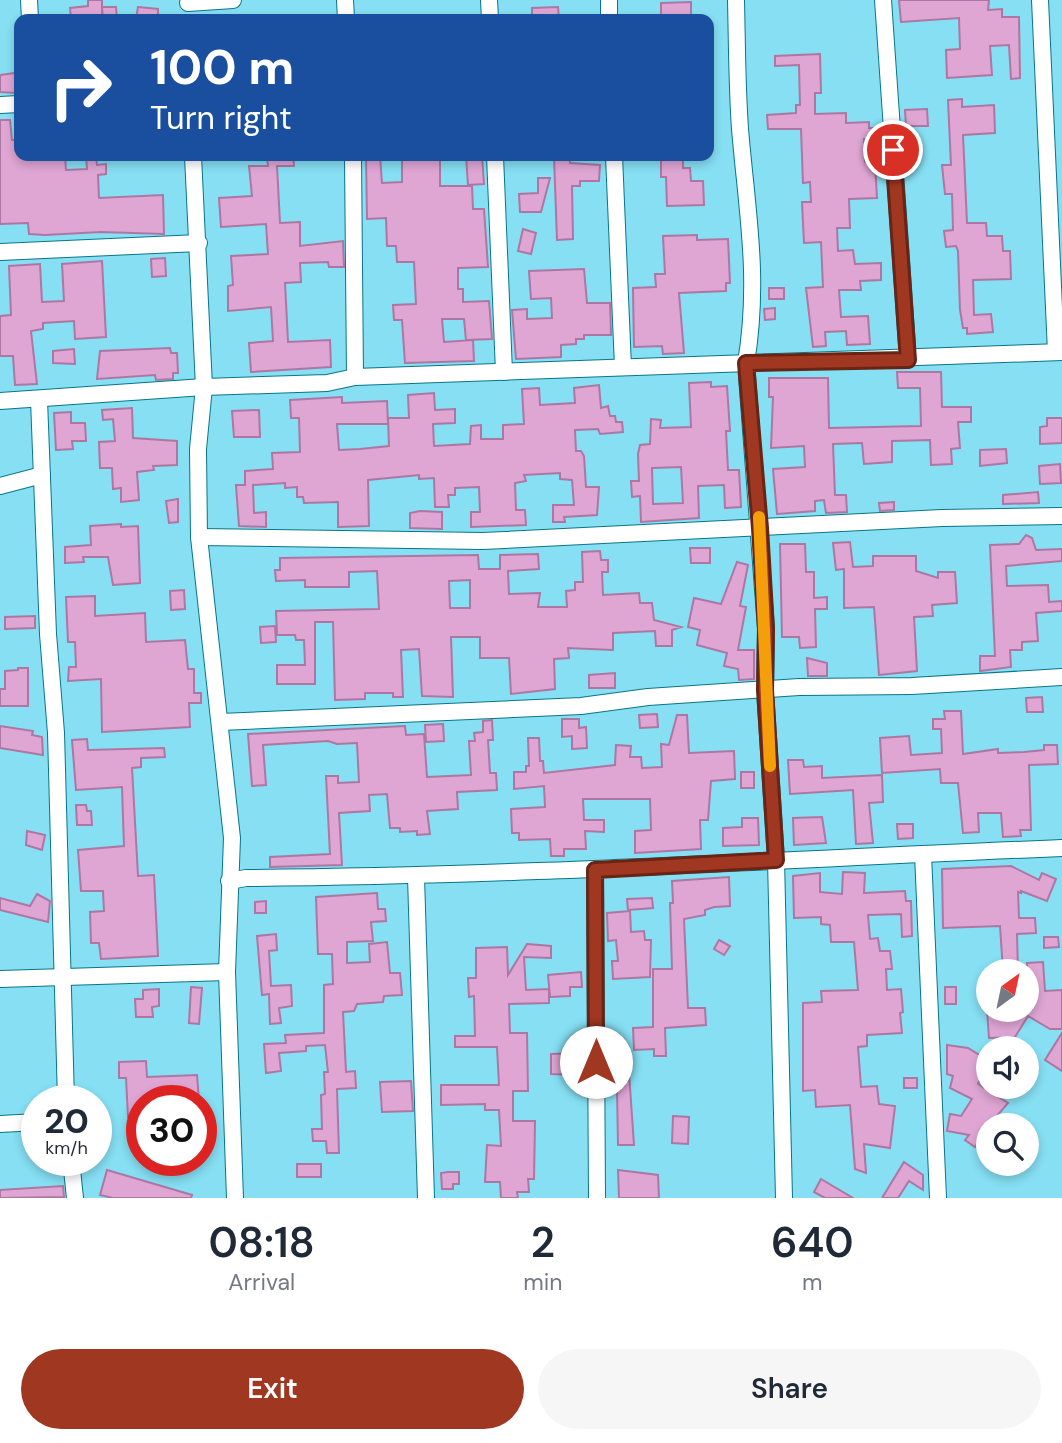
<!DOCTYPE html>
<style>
body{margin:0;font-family:"DM Sans",sans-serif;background:#f6f6f7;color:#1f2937;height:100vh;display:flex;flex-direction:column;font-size:26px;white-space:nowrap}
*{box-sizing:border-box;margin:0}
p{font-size:23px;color:#747a83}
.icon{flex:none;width:38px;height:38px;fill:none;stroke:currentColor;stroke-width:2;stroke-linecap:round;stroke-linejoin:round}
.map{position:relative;height:1198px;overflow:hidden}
.details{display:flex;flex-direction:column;background:#fff;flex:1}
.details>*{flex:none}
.banner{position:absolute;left:14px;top:14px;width:700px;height:147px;border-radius:14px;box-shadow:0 4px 10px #0003;background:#1a4fa0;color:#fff;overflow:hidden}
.needle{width:46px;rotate:33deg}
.fabs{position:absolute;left:976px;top:959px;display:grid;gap:14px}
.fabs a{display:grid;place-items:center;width:63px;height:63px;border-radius:50%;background:#fff;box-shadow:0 4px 10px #0003;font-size:35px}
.speed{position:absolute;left:21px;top:1085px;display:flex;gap:14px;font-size:35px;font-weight:700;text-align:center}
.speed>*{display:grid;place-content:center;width:91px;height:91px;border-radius:50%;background:#fff;box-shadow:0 4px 10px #0003;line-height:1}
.speed small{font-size:18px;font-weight:400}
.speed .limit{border:10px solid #d22;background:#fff;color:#111}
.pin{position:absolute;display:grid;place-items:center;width:60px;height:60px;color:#fff;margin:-30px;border:4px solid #fff;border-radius:50%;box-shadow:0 2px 7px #0007}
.me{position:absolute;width:77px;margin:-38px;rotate:0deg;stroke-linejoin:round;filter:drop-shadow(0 0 5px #0008)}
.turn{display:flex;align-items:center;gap:24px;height:147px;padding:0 21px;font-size:32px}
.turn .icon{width:91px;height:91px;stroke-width:2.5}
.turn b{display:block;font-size:49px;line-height:60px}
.eta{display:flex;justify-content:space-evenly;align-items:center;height:119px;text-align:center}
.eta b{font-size:42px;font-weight:600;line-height:49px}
.action{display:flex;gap:14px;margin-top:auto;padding:14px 21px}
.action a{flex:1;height:80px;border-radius:42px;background:#a03721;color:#fff;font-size:28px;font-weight:600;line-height:80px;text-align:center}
.action a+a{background:#f6f6f7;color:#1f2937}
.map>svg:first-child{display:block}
.building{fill:#dfa6d4;stroke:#ad77a3;stroke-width:2;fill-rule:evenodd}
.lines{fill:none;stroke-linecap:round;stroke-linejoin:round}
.street-casing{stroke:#077688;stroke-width:18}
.street{stroke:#fff;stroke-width:16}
.route-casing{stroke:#682415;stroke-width:18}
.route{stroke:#a03721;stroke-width:12}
.slow{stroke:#f59e0b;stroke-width:12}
</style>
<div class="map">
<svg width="1062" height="1198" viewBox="0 0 1062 1198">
<rect width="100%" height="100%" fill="#86dff3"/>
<g class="building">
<polygon points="88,0 102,0 102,17 71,18 70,8 88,6"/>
<polygon points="899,0 989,0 988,10 1002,9 1002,17 1019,17 1020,78 1011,79 1009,45 990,46 992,75 947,78 946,50 960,49 959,18 901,22"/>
<polygon points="691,2 691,16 684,16 684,19 661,19 661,3"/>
<polygon points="102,7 116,7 117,19 103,19"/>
<polygon points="138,7 158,9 158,19 136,19"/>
<polygon points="558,7 559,19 532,19 532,8"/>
<polygon points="820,54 821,93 815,93 815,114 846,113 846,123 869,122 869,128 876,128 876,139 864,139 865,162 875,162 877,198 849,199 850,228 837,228 838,251 853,250 855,264 881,263 881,280 860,281 861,290 839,290 841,317 868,316 870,344 847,345 846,331 825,332 826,346 813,347 806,288 823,287 821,242 804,243 802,202 811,202 810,182 803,183 801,129 768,129 767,115 796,113 796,105 800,105 799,65 775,66 775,56"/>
<polygon points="15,73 16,93 0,92 0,75"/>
<polygon points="962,99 962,107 994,105 995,133 963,135 967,223 986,223 987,236 1002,236 1003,251 1010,251 1011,279 973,280 974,315 991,314 993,332 967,334 967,328 963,328 960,310 958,251 956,246 946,247 944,231 953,230 952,194 945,194 942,165 951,165 948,100"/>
<polygon points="927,109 928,126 906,126 905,110"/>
<polygon points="0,120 10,120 12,140 19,140 19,156 65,156 66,170 87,169 86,156 96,156 97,165 106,164 106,174 98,175 99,198 163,195 164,234 101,232 45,235 29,234 28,223 0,224"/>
<polygon points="293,156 294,166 277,166 280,223 300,222 300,246 343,241 344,267 329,267 328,262 300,263 301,282 285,283 288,342 330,340 331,367 251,372 249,343 273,341 271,307 228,311 228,286 233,285 231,256 268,254 266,224 221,227 219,198 252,196 249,166 268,166 267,157"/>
<polygon points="366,156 380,156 382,183 402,182 402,156 440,156 440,186 472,186 473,209 484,209 488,267 458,268 458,289 463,289 463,302 489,301 492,339 466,340 464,319 442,319 444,342 473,340 474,361 405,363 402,320 394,320 393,305 416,304 414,262 397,262 396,246 387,246 386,218 367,219"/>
<polygon points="466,156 482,156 484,184 468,185"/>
<polygon points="554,156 570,156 570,163 600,165 599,181 580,181 580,186 572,186 573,239 557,240"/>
<polygon points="661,156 683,158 683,168 690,168 691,181 703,181 704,205 667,206 666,177 661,177"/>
<polygon points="538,178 550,178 541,212 520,212 519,194 538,193"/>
<polygon points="523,229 536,233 531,254 518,251"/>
<polygon points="697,235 697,240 728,239 730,283 726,283 726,291 679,293 684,353 663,354 662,346 634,347 633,288 656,287 655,274 665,274 663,236"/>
<polygon points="165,258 166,276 152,277 151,259"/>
<polygon points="102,261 106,337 75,339 74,321 43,323 43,329 31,331 37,384 15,385 13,356 0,356 0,316 11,315 9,266 40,264 42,302 64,301 62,264"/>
<polygon points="584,269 587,303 610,303 611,335 584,335 584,339 576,339 576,344 561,345 561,357 516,359 512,310 527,309 527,319 552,318 551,298 531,299 529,271"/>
<rect x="769" y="288" width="15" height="11"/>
<polygon points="775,308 775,319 765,320 764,309"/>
<polygon points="170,348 171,353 177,353 178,373 173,373 173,379 156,380 155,375 97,379 100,351"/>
<polygon points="74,349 75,364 53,363 53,351"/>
<polygon points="897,372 941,372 942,407 971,407 971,422 958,422 960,448 951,449 952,464 931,465 930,440 892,441 892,462 864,464 862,443 833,444 835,495 846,495 847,512 826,513 824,500 815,501 815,511 777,514 773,469 805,467 804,446 771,448 773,397 769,397 769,378 828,378 829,428 921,426 920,388 898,388"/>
<path d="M 711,382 L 711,387 L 727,386 L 730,431 L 726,431 L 728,470 L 739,470 L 741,507 L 725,508 L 724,485 L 698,486 L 699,518 L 641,522 L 640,496 L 632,497 L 631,481 L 639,481 L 638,454 L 640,445 L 650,444 L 651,419 L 661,420 L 660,428 L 691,427 L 689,383 ZM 681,467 L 683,503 L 653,504 L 652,468 Z"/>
<polygon points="599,385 601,408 608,406 610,416 615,416 616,422 622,422 623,432 600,434 598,429 575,430 576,451 581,451 584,456 586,487 599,487 597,515 564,517 565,522 553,522 553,505 574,505 572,480 560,479 560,473 524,475 526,481 515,483 516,510 525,510 526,525 471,527 471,512 480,512 479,487 455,488 455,495 448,495 449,507 435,507 434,478 419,479 419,475 368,480 369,526 338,527 338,502 304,503 303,497 297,497 297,487 285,488 285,483 253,485 254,513 266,512 266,527 239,526 236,485 245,485 245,471 273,469 272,453 300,452 299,418 291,418 290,400 342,397 342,403 387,401 388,424 337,424 339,450 360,449 389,446 388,418 409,418 408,395 434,393 435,410 455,409 455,423 433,424 434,446 470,444 471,426 481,425 481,439 503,439 503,425 524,424 522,389 539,388 540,405 575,403 574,388"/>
<polygon points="132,408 133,438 177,441 177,465 153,466 154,470 137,472 139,500 121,502 121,488 113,489 112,468 100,468 99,442 115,441 113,419 103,420 102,410"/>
<polygon points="259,410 260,437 234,437 232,411"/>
<polygon points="71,412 71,423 85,423 86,441 72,441 73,449 56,450 54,413"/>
<polygon points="1047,418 1062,418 1062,443 1040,444 1040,427 1047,426"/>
<polygon points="1006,449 1007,463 980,466 980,450"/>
<polygon points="1060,464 1061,483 1040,484 1039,466"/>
<polygon points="1038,492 1039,503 1003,504 1003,495"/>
<polygon points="178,499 178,522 169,523 166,501"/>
<polygon points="894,502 894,510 880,511 879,503"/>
<polygon points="420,511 442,512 442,529 410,528 410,513"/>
<polygon points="121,524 121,527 138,526 140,583 113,585 108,557 83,557 84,562 65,563 65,547 91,545 90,526"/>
<polygon points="1026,535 1032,538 1036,550 1062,549 1062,561 1006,566 1007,586 1048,585 1049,602 1062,601 1062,611 1036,613 1038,641 1022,642 1022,650 1010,650 1011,667 980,671 980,656 995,656 990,545 1019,544"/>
<polygon points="850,542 853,567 873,566 873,556 916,556 916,571 938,578 938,572 955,572 957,603 932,605 933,616 914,617 917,671 879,675 874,607 844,608 844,569 836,570 833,543"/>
<polygon points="780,544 805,544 806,572 814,572 814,598 827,597 827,609 815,609 816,647 800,648 799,637 782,637"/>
<polygon points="690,548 710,548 710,563 691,563"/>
<path d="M 600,551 L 601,560 L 608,560 L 608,572 L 602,572 L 603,595 L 639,593 L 640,603 L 652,603 L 654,620 L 681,627 L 672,630 L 672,646 L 656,646 L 655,631 L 613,633 L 613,650 L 568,648 L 569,658 L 554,659 L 555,689 L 511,694 L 509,658 L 480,658 L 480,637 L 451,637 L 453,697 L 422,696 L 419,649 L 401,650 L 403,697 L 393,697 L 393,693 L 365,693 L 365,699 L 335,700 L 333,622 L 315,622 L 315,684 L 277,684 L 277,665 L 305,665 L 304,640 L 296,640 L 295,635 L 277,635 L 276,611 L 379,609 L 377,571 L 349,572 L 349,587 L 305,587 L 305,580 L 276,581 L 275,570 L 280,570 L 280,558 L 478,555 L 479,569 L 500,569 L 500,555 L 538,554 L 539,569 L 508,571 L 509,594 L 540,593 L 538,607 L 567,607 L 566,591 L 575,590 L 575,582 L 583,582 L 582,552 ZM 470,580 L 470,608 L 450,608 L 449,581 Z"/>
<polygon points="737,562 748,565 740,606 746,607 738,650 754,650 754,679 739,680 738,669 724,666 727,653 697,645 700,630 688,627 694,598 721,604"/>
<polygon points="184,590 185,609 171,610 170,591"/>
<polygon points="95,596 95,616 145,613 146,642 185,640 188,669 194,669 194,693 201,693 201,703 189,703 190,727 102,732 101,679 68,681 69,667 76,667 75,642 68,642 66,597"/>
<polygon points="35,616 35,628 5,629 5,617"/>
<polygon points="275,626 276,642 261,643 260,627"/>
<polygon points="807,658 827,663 827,676 808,676"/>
<polygon points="18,668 28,668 28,706 0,706 0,689 5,689 5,671 18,670"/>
<polygon points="615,673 615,688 589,688 589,675"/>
<polygon points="1042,697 1043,712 1027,712 1026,698"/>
<polygon points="944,711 961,711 963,754 998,749 998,753 1024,752 1044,750 1044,745 1057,745 1058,764 1029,765 1031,830 1020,830 1021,836 1003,837 1001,813 978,813 979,832 963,833 958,783 941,783 940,769 882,773 880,738 909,736 911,755 942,753 941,729 933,729 933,719 945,719"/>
<polygon points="657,714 658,727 640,728 639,715"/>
<polygon points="677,715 687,715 689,753 734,751 735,779 711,781 708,820 700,820 701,849 635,853 635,831 651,830 650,799 583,799 584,820 604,820 604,832 585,831 586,849 564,849 564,856 551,856 550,839 519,840 519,833 512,833 511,809 545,807 544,786 514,789 514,772 526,772 526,766 529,766 528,738 539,738 540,761 543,761 544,773 615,765 616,745 631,746 630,757 641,757 642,768 662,767 661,744 669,745"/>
<polygon points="562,719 579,719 579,728 586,727 587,748 572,749 572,736 562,737"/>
<polygon points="492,720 493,740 488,740 490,773 496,773 497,790 457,792 458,809 427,811 430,834 417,835 417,831 400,832 400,828 390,828 387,794 369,795 370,811 339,813 342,865 270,867 270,857 330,854 326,776 338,776 338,783 359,782 357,743 337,744 328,741 263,745 266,785 252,786 248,734 405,726 406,735 424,734 427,777 471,775 469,741 475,741 474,733 483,732 483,721"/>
<polygon points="443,724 444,741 426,742 425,725"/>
<polygon points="0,726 33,731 32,735 42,737 43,755 0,748"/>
<polygon points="87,739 88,750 164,748 165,757 141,758 141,767 132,768 138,876 154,875 158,956 101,959 99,943 91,943 90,912 104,911 103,891 81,891 78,850 124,846 122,787 76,790 72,740"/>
<polygon points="788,760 803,760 804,767 822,766 822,778 882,775 883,802 869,803 873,843 856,844 853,790 790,794"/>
<rect x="741" y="772" width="13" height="16"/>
<polygon points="76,805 86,805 87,811 91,811 92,825 77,825"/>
<polygon points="822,817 826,843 794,845 793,818"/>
<polygon points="742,818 758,818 759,845 723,846 723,828 742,827"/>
<polygon points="897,824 913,824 913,838 898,839"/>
<polygon points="27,831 45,835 42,850 26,845"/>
<polygon points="1011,866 1039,880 1042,873 1056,879 1047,901 1021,891 1021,893 1018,892 1019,918 1035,918 1036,933 1017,934 1018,971 1003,971 1000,926 943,928 942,869"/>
<polygon points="843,872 865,873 864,893 905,891 906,901 911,901 912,936 902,937 901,914 868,915 870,939 878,938 880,951 890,951 892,969 886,969 887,990 901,989 903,1012 900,1013 902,1033 867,1035 867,1046 858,1047 861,1087 877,1086 879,1104 895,1106 890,1148 864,1144 866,1173 855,1169 850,1105 816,1107 815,1090 803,1091 803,1003 822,1002 821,991 858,990 854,942 831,942 830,925 821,924 821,917 794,918 793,876 820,873 820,892 842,894"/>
<polygon points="729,877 730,906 714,907 705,910 705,915 684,919 688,1008 705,1008 706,1025 665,1028 666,1056 654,1056 654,1049 634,1050 633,1028 653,1027 653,969 672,969 670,903 673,903 672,881"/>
<polygon points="377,893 378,909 385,909 386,921 371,922 373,941 347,942 347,963 370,962 369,944 387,942 390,973 400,973 402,995 384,996 383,1002 357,1004 354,1011 343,1012 346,1072 355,1071 356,1088 337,1089 339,1153 327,1153 326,1141 313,1141 312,1129 322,1129 321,1095 325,1094 324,1072 328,1072 325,1045 306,1046 306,1051 279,1053 281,1071 266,1073 264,1044 286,1043 285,1035 324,1033 324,985 333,984 332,954 318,954 316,897"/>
<polygon points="37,894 50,901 48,922 0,910 0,898 30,906"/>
<polygon points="652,898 653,908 628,910 627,899"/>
<polygon points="266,901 266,913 255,913 255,902"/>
<polygon points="630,911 631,932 644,931 645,940 651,940 650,977 613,979 612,961 618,961 616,940 608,941 607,913"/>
<polygon points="276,934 277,950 269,951 271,986 291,985 292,1006 279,1008 281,1023 270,1024 269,994 262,995 257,936"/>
<polygon points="1044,937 1058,937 1059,947 1044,948"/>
<polygon points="719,940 730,946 724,955 714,949"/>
<polygon points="527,944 551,946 551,958 524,957 526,990 549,989 549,1003 509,1004 510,1033 527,1033 528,1091 513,1091 513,1121 535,1121 534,1179 528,1179 529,1192 517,1192 518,1198 501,1198 500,1182 485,1182 487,1145 501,1146 499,1110 485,1110 485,1104 441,1105 441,1085 499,1085 497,1047 455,1047 455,1036 475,1036 474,996 469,997 468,978 476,978 476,948 507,947 508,975"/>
<polygon points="1043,962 1045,991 1062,990 1062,1029 1050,1029 1028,1016 1015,1037 989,1038 987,1010 1032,1009 1031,986 1027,987 1027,963"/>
<polygon points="581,972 582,987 570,987 570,996 550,997 548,975"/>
<polygon points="191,987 202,988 199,1024 189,1023"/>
<rect x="945" y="987" width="11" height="17"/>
<polygon points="159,989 159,1006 152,1007 153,1017 136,1017 135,999 143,999 143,990"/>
<polygon points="1062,1033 1062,1071 1045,1060"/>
<polygon points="947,1045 968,1048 989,1061 978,1084 1008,1103 989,1125 975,1147 965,1140 969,1135 947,1131 950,1114 961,1116 972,1099 950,1088 953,1076 947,1074"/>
<polygon points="584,1053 585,1075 551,1074 551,1054"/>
<polygon points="146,1061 147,1077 197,1075 199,1101 142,1101 142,1117 128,1117 126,1078 119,1078 119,1062"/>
<polygon points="629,1073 634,1145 618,1145 617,1088 614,1088 614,1074"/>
<rect x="904" y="1078" width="13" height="10"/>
<polygon points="411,1081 413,1111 382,1112 380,1082"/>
<polygon points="673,1116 689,1117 688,1144 672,1143"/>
<polygon points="904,1162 923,1175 923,1190 909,1181 898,1198 882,1198"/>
<rect x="297" y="1164" width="24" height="13"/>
<polygon points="107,1170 192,1195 191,1198 113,1198 100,1195"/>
<polygon points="618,1170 658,1175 659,1198 619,1198"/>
<polygon points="448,1172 459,1172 459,1184 453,1184 453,1189 442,1189 441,1173"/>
<polygon points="821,1179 853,1198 825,1198 814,1192"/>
<polygon points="63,1186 64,1197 0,1198 0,1190"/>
</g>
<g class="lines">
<defs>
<g id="street">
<polyline points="29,0 30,19"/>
<polyline points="345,0 346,19"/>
<polyline points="489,0 490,19"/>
<polyline points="609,0 609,19"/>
<path d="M 736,0 C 737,43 737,86 740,129 C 747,212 760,279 746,363 L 766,629 L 765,690 L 776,860 L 784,1198"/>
<polyline points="883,0 908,360"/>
<polyline points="1040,0 1056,352"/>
<polyline points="188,3 233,0"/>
<polyline points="0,105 19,104"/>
<polyline points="193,156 204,387 198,449 199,537 232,838 227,972 235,1198"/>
<polyline points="353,156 355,377"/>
<polyline points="495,156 504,372"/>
<polyline points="614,156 623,367"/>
<polyline points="0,252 199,243"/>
<polyline points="39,400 48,634 56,733 66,1101"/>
<polyline points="0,401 204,387 327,383 355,377 1062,352"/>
<polyline points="0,486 42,475"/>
<polyline points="199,537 483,541 942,518 1062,516"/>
<polyline points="220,722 581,706 648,697 799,687 912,686 1062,677"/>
<polyline points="923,854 938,1198"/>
<polyline points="595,870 597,1198"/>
<polyline points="416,877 426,1198"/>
<path d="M 229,881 L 246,878 C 518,876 790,859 1062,848"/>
<polyline points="0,979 227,972"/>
<polyline points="0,1124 37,1122"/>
<polyline points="71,1160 75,1198"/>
</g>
</defs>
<use href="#street" class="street-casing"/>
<use href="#street" class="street"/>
</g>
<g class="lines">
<defs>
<polyline id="route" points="596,1062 595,870 776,860 765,690 766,629 760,528 746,363 908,360 893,150"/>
</defs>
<use href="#route" class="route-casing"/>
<use href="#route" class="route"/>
<polyline class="slow" points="759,517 770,766"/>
</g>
</svg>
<div class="fabs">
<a><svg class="needle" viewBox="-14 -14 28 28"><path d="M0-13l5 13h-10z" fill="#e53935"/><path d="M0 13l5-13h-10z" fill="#747a83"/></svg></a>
<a><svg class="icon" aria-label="sound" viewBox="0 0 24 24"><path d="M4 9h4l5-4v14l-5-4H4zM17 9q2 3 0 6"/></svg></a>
<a><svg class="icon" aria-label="search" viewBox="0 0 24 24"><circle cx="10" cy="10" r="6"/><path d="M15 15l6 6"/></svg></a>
</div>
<div class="speed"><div>20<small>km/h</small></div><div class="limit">30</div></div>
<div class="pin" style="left:893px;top:150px;background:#d93025"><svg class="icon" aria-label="arrive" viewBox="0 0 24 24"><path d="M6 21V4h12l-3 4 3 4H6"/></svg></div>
<svg class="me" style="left:596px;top:1062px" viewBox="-20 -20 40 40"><circle r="19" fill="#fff"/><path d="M0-13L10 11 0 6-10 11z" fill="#a03721"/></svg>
<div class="banner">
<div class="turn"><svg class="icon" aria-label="right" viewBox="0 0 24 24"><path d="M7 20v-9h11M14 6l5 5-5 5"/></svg><div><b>100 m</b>Turn right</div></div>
</div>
</div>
<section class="details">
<div class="eta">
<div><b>08:18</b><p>Arrival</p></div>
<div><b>2</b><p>min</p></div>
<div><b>640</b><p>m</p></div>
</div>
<div class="action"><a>Exit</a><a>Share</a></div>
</section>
